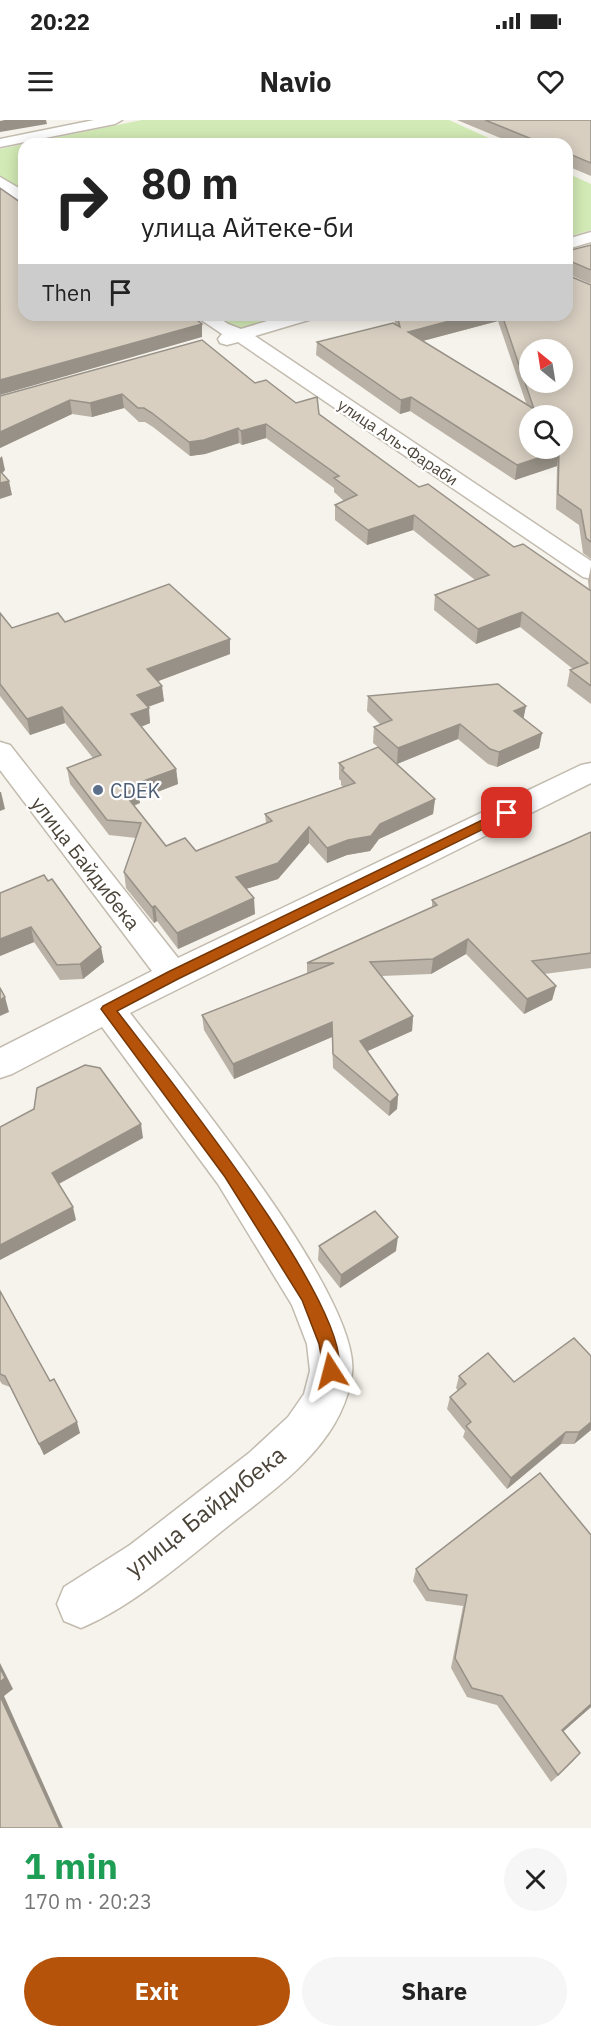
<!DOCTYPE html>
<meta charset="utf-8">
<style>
body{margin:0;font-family:"IBM Plex Sans",sans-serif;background:#f6f6f6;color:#222;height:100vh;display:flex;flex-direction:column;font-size:22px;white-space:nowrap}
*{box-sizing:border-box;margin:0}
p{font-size:20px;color:#767676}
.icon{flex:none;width:33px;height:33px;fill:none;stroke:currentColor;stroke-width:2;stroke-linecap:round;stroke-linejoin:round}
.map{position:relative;height:1708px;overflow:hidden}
.details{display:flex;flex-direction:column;background:#fff;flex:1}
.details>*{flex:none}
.guide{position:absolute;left:18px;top:18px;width:555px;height:183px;border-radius:18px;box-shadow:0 3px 15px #0003;background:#fff;color:#222;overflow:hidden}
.needle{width:39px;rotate:330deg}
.controls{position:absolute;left:519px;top:219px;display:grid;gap:12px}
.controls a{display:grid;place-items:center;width:54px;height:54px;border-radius:50%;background:#fff;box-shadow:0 3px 15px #0003;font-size:30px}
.pin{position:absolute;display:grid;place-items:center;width:51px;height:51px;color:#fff;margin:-26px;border-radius:12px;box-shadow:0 3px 9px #0006}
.me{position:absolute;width:66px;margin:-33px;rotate:351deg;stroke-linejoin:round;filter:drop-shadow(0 0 4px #0008)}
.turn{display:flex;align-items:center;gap:21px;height:126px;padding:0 24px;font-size:27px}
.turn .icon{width:78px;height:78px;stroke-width:2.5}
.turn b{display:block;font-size:42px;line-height:51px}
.then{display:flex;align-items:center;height:57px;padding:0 24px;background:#0003;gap:12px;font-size:22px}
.round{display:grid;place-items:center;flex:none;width:63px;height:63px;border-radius:32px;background:#f6f6f6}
.summary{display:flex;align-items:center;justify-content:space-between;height:102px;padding:0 24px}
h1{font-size:36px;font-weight:700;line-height:45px;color:#1e9e55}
.button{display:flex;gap:12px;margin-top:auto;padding:12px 24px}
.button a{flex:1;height:69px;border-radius:36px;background:#b45309;color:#fff;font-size:24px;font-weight:700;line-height:69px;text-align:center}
.button a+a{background:#f6f6f6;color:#222}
.status{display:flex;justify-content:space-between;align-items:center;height:42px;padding:0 30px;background:#fff;direction:ltr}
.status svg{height:16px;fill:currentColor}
header{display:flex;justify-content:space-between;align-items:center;height:78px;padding:0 24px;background:#fff;font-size:27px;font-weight:700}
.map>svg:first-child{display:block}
.green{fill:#d2eab5}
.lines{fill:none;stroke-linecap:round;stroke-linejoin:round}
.minor-casing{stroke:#c2bbae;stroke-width:3}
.minor{fill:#fff;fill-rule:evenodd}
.wall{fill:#bab2a6;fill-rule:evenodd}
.shaded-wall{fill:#979187}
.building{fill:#d8cfc1;stroke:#979187;stroke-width:1.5;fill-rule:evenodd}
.route{fill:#b45309;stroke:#753606;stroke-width:1.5}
.service-dot{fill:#5c6f8a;stroke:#fff;stroke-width:2}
.labels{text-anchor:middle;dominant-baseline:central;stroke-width:4.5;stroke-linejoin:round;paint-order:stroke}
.far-street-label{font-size:16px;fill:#4b4439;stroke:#fff}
.service-label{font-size:20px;fill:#4e5e75;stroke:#fff;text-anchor:start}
.street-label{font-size:20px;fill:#4b4439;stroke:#fff}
.near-street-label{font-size:24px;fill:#4b4439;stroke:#fff}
</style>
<div class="status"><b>20:22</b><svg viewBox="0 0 49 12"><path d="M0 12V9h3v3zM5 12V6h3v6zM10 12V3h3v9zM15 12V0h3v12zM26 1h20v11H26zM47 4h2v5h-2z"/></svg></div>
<header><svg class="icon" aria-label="menu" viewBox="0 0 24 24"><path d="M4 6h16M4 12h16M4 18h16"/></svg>Navio<svg class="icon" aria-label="heart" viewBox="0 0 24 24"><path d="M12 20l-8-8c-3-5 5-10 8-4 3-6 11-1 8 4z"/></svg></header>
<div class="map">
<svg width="591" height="1708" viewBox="0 0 591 1708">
<rect width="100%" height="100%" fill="#f6f3ec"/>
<g class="green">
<polygon points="142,0 449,0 502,24 24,24"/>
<polygon points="24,24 24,72 0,56 0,29"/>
<polygon points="567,53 591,64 591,110 567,117"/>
<polygon points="213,195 290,195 237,210"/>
</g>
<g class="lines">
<defs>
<g id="minor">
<polygon points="94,0 122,0 115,4 0,27 0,19"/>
<polygon points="0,57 24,71 24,83 0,69"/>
<polygon points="591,112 591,122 567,129 567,119"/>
<polygon points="194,195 215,195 228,204 241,209 287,195 315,195 312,199 255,216 591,441 591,459 583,457 238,222 227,225 220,223 218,219 222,214"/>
<path d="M 0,622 L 10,625 L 178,838 L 581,645 L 591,643 L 591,663 L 130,893 C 180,958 361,1177 352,1253 C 344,1319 286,1361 237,1399 C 191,1435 136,1485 81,1508 L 64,1501 L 57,1484 L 64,1467 L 130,1425 L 249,1333 L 288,1297 L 304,1274 L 310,1251 L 307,1224 L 292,1185 L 218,1064 L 102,907 L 12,954 L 0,958 L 0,928 L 152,851 L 0,650 Z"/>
</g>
</defs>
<use href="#minor" class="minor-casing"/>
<use href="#minor" class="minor"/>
</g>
<g class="wall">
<polygon points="457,0 591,0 591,56 567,46 567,24 515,24"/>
<polygon points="591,125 591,164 568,154 567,155 567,131"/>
<path d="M 591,165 L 591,439 L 583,433 L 579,405 L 556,389 L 557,346 L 515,360 L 410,291 L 400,294 L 316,235 L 317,222 L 395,204 L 393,195 L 567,195 ZM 498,201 L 526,283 L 423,221 Z"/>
<polygon points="255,263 319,294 419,367 514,427 589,470 588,461 591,446 591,584 567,566 570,550 573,549 520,507 476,524 434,490 435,475 475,460 413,410 367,425 335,400 335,385 344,381 334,372 334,368 266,318 242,325 239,323 205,334 190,336 153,307 145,302 139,302 124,288 92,297 72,294 0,328 0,276"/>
<polygon points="0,493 12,508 65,502 230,534 158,561 164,581 148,587 150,603 141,607 176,649 178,664 139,679 140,683 134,686 166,726 196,731 266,703 265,694 343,667 341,665 341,661 339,659 339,643 378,627 373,623 374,607 380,604 367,591 368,576 526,586 523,598 542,613 539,628 497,647 488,644 458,619 397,644 385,633 435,679 433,694 379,719 370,731 347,735 327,743 309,723 278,759 246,769 255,794 178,829 157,801 154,803 126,768 124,752 136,718 109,715 70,664 67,648 93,638 65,603 30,615 0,576"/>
<polygon points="591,712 591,848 544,854 556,866 552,880 524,894 466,834 431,854 382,856 413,896 412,911 367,931 398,975 397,989 389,996 333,948 332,917 234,959 204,910 202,895 307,854 307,843 432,787 432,780 569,722"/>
<polygon points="48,761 104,842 83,859 60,860 34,822 0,836"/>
<polygon points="319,1126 396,1131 340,1168 318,1140"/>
<polygon points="0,1171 50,1261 80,1313 44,1335 10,1267 2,1264 0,1261"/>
<polygon points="459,1256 514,1262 591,1310 574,1324 561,1324 507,1369 463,1317 465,1311 447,1289 450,1277 458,1271 456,1268"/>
<polygon points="591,1415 591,1587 563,1611 573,1641 551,1662 497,1585 467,1577 451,1548 463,1486 426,1481 413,1461 416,1449"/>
</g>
<g class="shaded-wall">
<polygon points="5,0 46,0 47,4 0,12 0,1"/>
<polygon points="570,141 568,154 567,154 567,143"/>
<polygon points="472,195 499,195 498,201 407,225 408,212"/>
<polygon points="202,204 202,217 0,275 0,260"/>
<polygon points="122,274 124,288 92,297 90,283"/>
<polygon points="411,277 410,291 400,294 401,280"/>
<polygon points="70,280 72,294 0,328 0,312"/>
<polygon points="266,304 266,318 242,325 241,311"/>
<polygon points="238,308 239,323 205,334 190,336 189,322"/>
<polygon points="559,331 557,346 515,360 517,345"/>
<polygon points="2,336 5,350 0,356 0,338"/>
<polygon points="9,361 12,375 0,379 0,363"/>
<polygon points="414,395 413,410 367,425 368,410"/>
<polygon points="522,492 520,507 476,524 478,509"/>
<polygon points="230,519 230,534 148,565 147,549"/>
<polygon points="162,566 164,581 139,590 137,575"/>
<polygon points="526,586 523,601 514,591"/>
<polygon points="62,587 65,603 30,615 27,599"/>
<polygon points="149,588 150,603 133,610 131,594"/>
<polygon points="460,604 458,619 397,644 398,628"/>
<polygon points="542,613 539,628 497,647 499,632"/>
<polygon points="176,649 178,664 139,679 140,683 126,688 124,673 135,664"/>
<polygon points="0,672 1,672 5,689 0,691"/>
<polygon points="435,679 433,694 379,719 370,731 347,735 327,743 327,728"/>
<polygon points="309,707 309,723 278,759 236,772 236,757"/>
<polygon points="254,778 255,794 178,829 177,813"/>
<polygon points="155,786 157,801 154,803 152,787"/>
<polygon points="31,807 34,822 0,836 0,819"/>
<polygon points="468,819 466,834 431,854 433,839"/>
<polygon points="101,827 104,842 83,859 80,844"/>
<polygon points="556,866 552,880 524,894 527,879"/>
<polygon points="5,877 9,892 0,896 0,880"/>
<polygon points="413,896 412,911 359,935 360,921"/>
<polygon points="332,902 332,917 234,959 233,944"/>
<polygon points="398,975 397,989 389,996 390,982"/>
<polygon points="141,1004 143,1018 55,1066 52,1053"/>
<polygon points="73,1087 76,1100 0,1140 0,1125"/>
<polygon points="398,1117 396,1131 340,1168 341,1155"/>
<polygon points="77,1302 80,1313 44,1335 39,1324"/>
<polygon points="591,1302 591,1310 574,1324 579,1312"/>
<polygon points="566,1312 561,1324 507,1369 511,1358"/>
<polygon points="0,1543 13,1569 4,1576 63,1708 60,1708 0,1576"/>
<polygon points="591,1584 591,1587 556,1618 562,1610"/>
<polygon points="580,1633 573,1641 551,1662"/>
</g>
<g class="building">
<polygon points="485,0 591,0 591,43 567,33 567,24 544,24"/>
<polygon points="0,68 24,85 24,195 190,195 202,204 0,260"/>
<polygon points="591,125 591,150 570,141 567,143 567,131"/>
<path d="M 567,155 L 591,165 L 591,422 L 586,418 L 581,390 L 558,374 L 559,331 L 517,345 L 411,277 L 401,280 L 317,222 L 393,203 L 400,207 L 397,195 L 472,195 L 408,212 L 534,289 L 502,195 L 567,195 ZM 530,230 L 562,230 L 562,262 L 530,262 ZM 530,296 L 562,296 L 562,328 L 530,328 Z"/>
<polygon points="202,220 255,263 266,260 296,283 317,277 319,294 419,367 428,364 514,427 523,424 591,471 591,566 570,550 588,543 522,492 478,509 435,475 489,455 414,395 368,410 335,385 357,375 334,358 339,356 266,304 241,311 238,308 204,320 189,322 152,293 144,288 138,288 122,274 90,283 70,280 0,312 0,276"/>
<polygon points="0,351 9,361 0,363"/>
<polygon points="169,464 230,519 147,549 162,566 137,575 149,588 131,594 176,649 135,664 138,668 124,673 166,726 185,718 196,731 272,701 265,694 355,663 342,650 344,648 339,643 378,627 435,679 380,704 371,716 348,720 327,728 309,707 278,743 236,757 254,778 177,813 155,786 152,787 124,752 141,703 107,700 67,648 101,635 62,587 27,599 0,564 0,493 12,508 58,493 65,502"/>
<polygon points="498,564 526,586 514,591 542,613 499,632 490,629 460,604 398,628 374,607 392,600 368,576"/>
<polygon points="591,712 591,833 532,841 556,866 527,879 468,819 433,839 370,842 413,896 360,921 398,975 390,982 333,934 332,902 233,944 202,895 334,843 307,843 437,785 432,780 569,722"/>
<polygon points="44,755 48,761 52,759 101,827 80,844 57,845 31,807 0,819 0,773"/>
<polygon points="0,868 5,877 0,880"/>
<polygon points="85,945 100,948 141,1004 52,1053 73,1087 0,1125 0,1007 34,989 37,968"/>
<polygon points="375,1091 398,1117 341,1155 319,1126"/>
<polygon points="0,1171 50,1261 54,1259 77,1302 39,1324 5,1256 0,1254"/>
<polygon points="574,1218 591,1236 591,1302 579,1312 566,1312 511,1358 466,1306 471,1302 450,1277 466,1264 459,1256 488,1233 514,1262"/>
<polygon points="540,1353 591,1415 591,1584 562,1610 580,1633 558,1655 502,1576 472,1568 455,1538 467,1475 429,1470 416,1449"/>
<polygon points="0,1548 5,1558 0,1562"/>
<polygon points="0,1576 60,1708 0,1708"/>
</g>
<path class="route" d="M 507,688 L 512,690 L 512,695 L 178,859 L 117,891 C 158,945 363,1198 337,1256 L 331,1259 L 325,1256 L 319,1224 L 302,1180 L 225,1057 L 101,889 L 103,886 L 168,852 Z"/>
<circle class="service-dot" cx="98" cy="670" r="6"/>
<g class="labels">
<g class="far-street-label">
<text transform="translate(398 322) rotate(34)">улица Аль-Фараби</text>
</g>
<g class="service-label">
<text x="110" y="670">CDEK</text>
</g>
<g class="street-label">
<text transform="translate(86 743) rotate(52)">улица Байдибека</text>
</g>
<g class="near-street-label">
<text transform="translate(205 1391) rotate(-38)">улица Байдибека</text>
</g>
</g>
</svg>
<div class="controls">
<a><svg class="needle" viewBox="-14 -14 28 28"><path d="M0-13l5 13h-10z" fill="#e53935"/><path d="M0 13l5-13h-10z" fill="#767676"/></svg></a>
<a><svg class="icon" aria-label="search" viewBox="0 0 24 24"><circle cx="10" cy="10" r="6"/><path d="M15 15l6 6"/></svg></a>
</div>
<div class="pin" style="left:507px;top:693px;background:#d93025"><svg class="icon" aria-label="arrive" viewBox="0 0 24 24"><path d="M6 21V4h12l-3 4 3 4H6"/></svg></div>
<svg class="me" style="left:331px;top:1251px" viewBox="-20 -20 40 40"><path d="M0-17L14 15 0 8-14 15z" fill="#b45309" stroke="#fff" stroke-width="4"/></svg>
<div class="guide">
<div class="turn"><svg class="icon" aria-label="right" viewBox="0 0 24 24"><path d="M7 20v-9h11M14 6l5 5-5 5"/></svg><div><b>80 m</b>улица Айтеке-би</div></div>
<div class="then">Then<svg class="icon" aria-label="arrive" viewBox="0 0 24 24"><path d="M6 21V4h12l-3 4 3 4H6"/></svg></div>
</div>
</div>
<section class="details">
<div class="summary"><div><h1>1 min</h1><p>170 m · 20:23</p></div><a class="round"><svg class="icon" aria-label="close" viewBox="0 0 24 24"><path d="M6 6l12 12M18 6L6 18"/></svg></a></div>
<div class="button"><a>Exit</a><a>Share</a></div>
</section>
